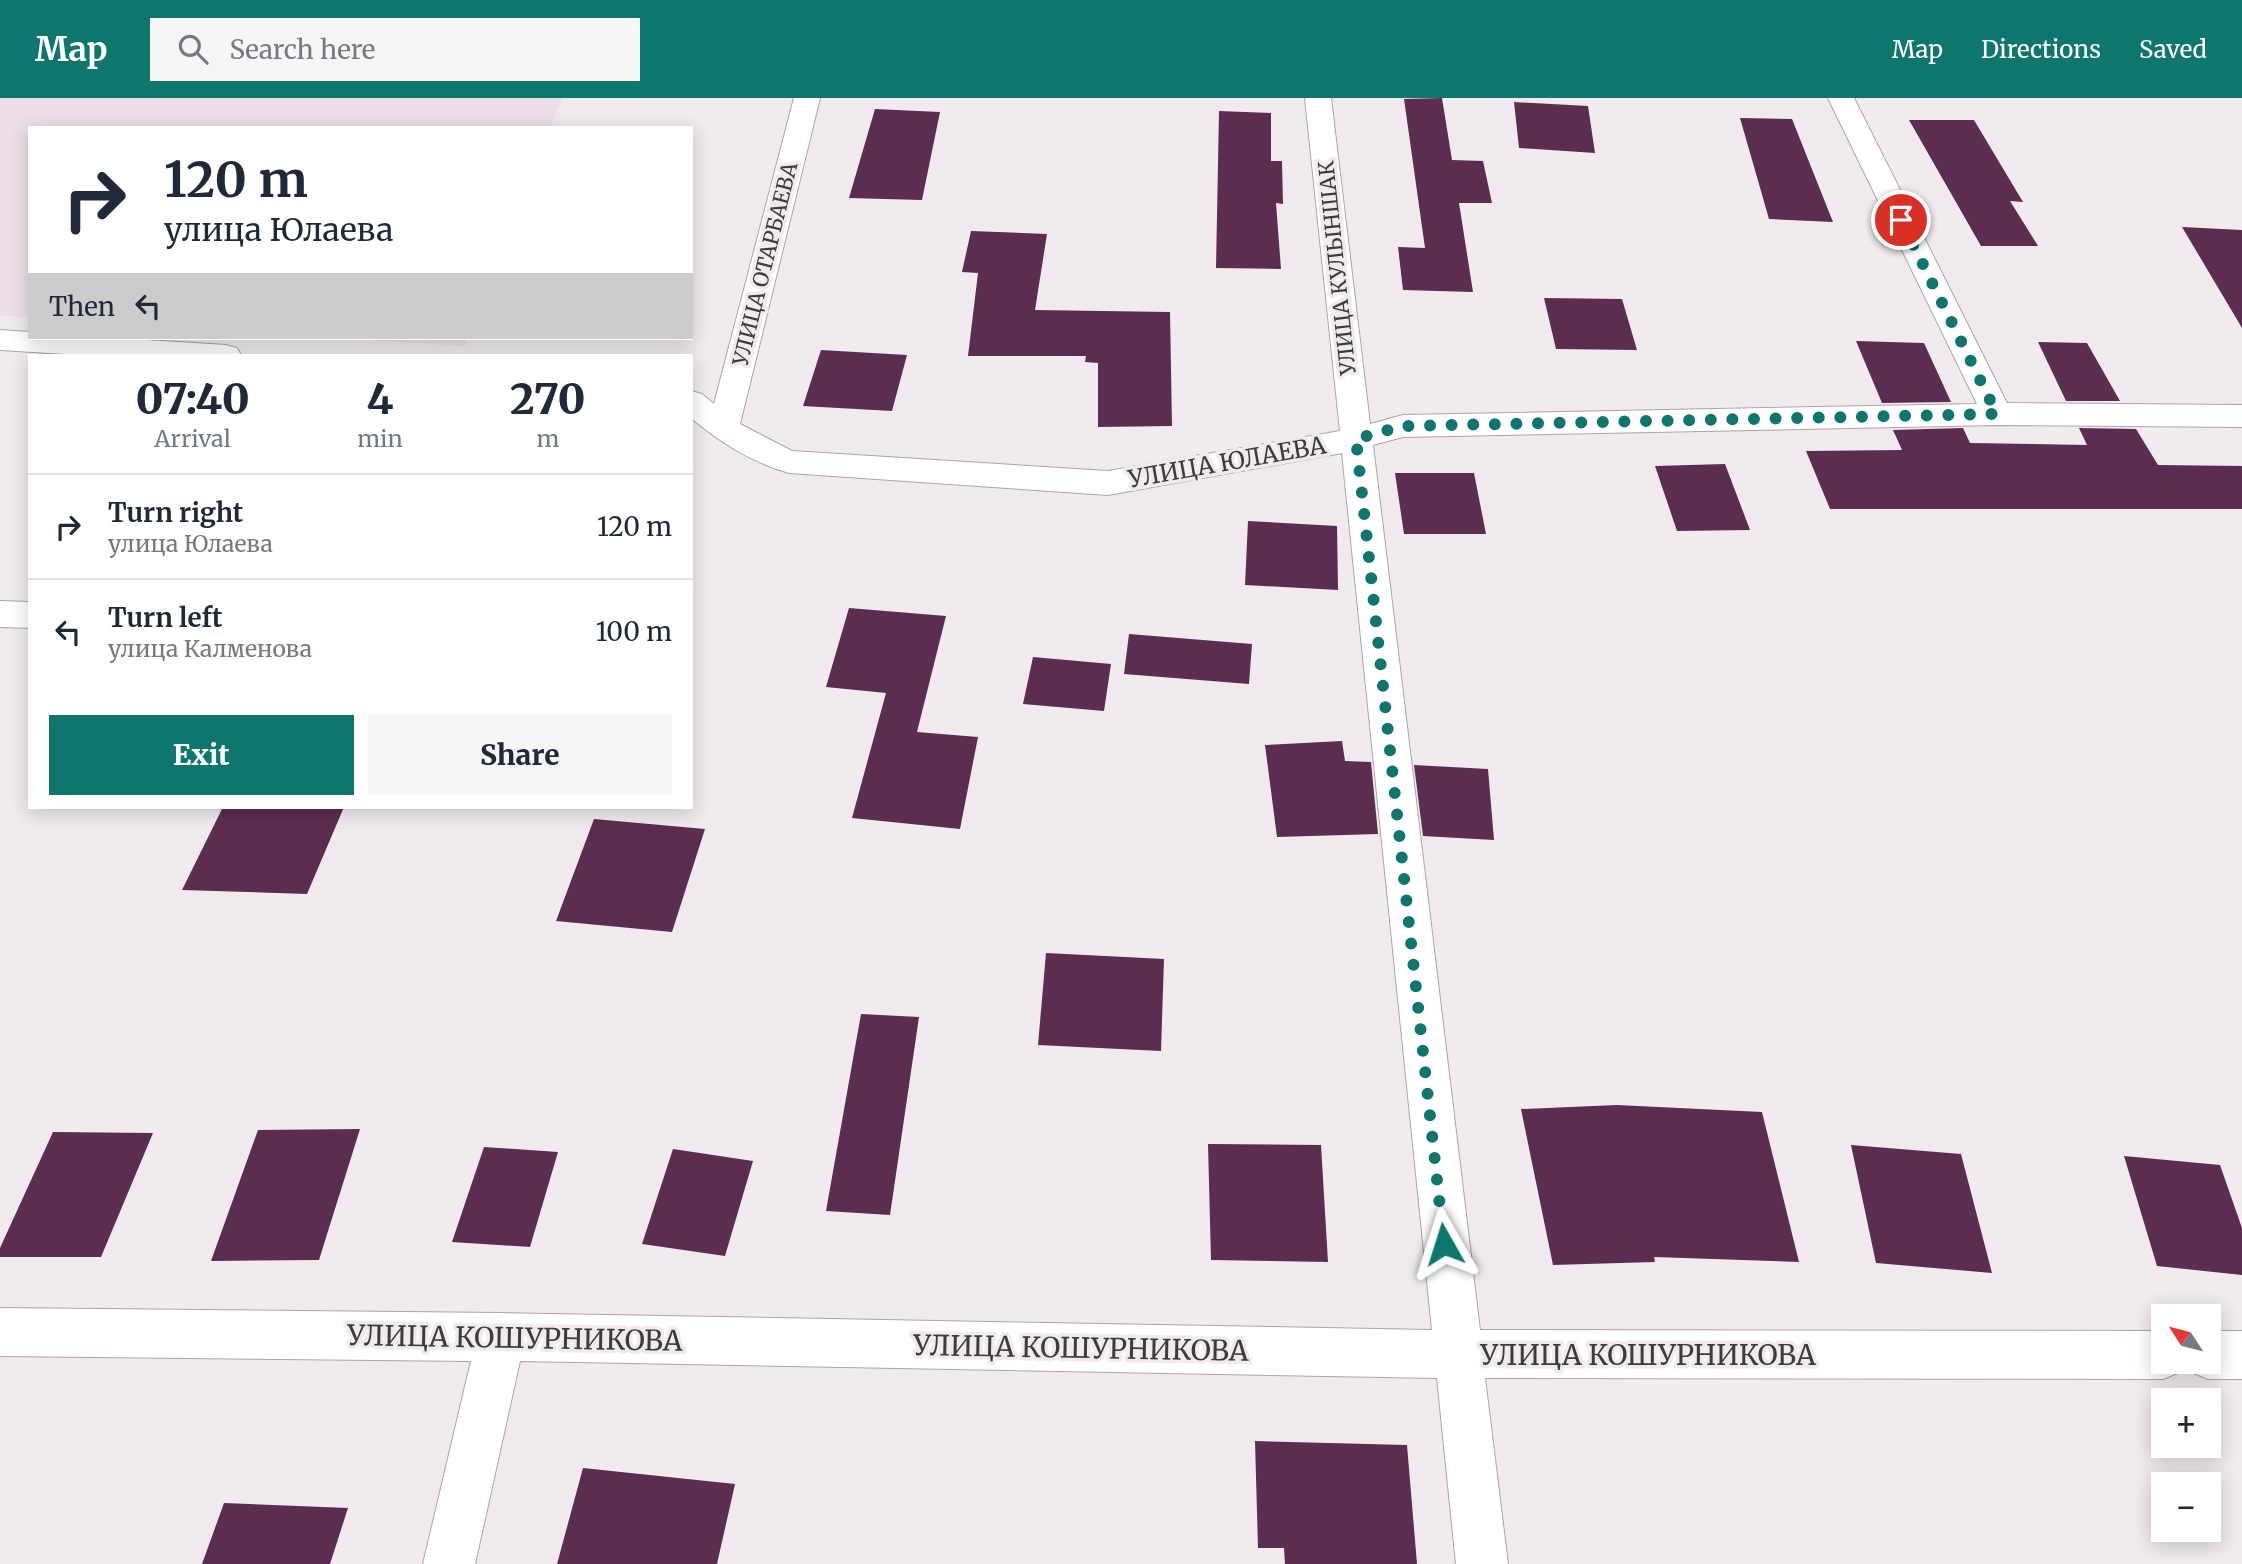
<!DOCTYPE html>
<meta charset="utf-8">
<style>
body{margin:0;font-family:Merriweather,serif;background:#f6f6f7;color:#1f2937;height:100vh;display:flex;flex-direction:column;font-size:26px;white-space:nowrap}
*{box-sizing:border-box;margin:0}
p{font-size:23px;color:#747a83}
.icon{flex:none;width:38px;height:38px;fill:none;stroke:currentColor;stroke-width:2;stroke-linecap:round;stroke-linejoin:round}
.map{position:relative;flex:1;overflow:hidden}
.sheet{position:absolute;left:28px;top:256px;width:665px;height:455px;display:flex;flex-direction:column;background:#fff;border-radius:0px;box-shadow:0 4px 18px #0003}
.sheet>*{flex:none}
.banner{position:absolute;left:28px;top:28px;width:665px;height:214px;border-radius:0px;box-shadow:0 4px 18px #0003;background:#fff;color:#1f2937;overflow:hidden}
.needle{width:46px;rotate:306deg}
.controls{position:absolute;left:2151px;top:1206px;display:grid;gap:14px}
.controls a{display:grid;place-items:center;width:70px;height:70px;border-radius:0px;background:#fff;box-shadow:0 4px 18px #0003;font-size:35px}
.pin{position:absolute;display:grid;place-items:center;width:60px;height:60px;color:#fff;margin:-30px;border:4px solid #fff;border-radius:50%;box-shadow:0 2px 7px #0007}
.me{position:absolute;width:77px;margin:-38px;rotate:354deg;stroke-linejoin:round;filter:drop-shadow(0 0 5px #0008)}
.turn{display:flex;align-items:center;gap:24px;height:147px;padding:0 21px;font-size:32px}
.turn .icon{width:91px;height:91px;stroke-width:2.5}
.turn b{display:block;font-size:49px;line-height:60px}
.then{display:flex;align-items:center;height:66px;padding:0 21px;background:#0003;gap:14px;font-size:26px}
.eta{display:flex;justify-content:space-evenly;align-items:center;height:119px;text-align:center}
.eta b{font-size:42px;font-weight:800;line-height:49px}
.cta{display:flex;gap:14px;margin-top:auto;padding:14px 21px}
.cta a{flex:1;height:80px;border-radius:0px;background:#0f766e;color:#fff;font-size:28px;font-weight:800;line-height:80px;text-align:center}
.cta a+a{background:#f6f6f7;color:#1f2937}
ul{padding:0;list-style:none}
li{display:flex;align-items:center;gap:21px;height:105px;padding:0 21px;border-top:2px solid #e0e1e3}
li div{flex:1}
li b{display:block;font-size:26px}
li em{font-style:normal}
header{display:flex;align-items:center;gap:42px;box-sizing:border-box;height:98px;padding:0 35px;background:#0f766e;color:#fff}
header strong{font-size:33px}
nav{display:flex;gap:38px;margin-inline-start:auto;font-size:24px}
.search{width:490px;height:63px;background:#f6f6f7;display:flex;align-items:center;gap:18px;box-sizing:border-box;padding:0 24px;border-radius:0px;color:#747a83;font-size:26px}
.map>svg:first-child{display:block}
.built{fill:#ecdfe8}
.building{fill:#5c2d50}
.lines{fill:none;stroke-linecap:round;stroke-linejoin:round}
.minor-casing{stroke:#aba5a9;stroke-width:2}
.minor{fill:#fff;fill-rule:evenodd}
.route{stroke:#0f766e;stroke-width:12;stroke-dasharray:0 21.6}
.labels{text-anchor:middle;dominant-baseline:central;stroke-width:7;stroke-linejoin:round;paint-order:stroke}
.far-street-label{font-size:21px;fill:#3d3b3c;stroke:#f1ebef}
.street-label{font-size:24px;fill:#3d3b3c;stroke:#f1ebef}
.near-street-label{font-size:28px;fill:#3d3b3c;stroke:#f1ebef}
</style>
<header>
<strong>Map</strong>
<div class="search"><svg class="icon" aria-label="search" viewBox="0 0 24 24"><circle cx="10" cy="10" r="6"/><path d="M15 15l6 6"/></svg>Search here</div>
<nav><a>Map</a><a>Directions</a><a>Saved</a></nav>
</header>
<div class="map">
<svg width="2242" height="1466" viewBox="0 0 2242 1466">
<rect width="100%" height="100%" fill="#f1ebef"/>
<g class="built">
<polygon points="0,0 562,0 550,30 30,30 30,219 0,218"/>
<polygon points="338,240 467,240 464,248"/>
</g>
<g class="building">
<polygon points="1442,0 1452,62 1483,63 1492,105 1459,105 1473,194 1403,192 1398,149 1425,150 1404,1"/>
<polygon points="1514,4 1588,8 1595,55 1519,50"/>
<polygon points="875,11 940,14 922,102 849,100"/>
<polygon points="1219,13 1271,15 1271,63 1282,63 1283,106 1276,105 1281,171 1216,170"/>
<polygon points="1740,20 1792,21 1833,124 1769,121"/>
<polygon points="1909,22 1974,22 2023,104 2010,103 2038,148 1981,148"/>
<polygon points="2182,129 2242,132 2242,230"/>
<polygon points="971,133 1047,136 1035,212 1170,214 1172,328 1098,329 1098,265 1085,264 1086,258 968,258 978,175 962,174"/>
<polygon points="1544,200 1622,201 1637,252 1556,251"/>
<polygon points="1856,243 1924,245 1951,304 1882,305"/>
<polygon points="2038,244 2087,245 2120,303 2066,303"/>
<polygon points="821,252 907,257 892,313 803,308"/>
<polygon points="1963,330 1970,345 2087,347 2079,330 2136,331 2158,367 2242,368 2242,411 1830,411 1806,353 1902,352 1893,332"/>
<polygon points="1725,366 1750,432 1677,433 1655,368"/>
<polygon points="1395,375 1474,375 1486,436 1404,436"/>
<polygon points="1248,423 1337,428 1338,492 1245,487"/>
<polygon points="849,510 946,518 917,634 978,639 960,731 852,720 886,595 826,589"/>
<polygon points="1129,536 1252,546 1249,586 1124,576"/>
<polygon points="1033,559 1111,566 1104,613 1023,606"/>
<polygon points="1342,643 1345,663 1371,664 1378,736 1277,739 1265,647"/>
<polygon points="1414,667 1488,671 1494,742 1423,738"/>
<polygon points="223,709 344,709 307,796 182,792"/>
<polygon points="594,721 705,731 672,834 556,823"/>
<polygon points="1046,855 1164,861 1161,953 1038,947"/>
<polygon points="861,916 919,919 890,1117 826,1113"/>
<polygon points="1617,1007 1762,1014 1799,1164 1654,1159 1655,1164 1553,1167 1521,1011"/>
<polygon points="360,1031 319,1162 211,1163 258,1032"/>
<polygon points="53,1034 153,1035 101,1159 0,1159 0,1150"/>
<polygon points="1208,1046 1321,1047 1328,1164 1211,1162"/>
<polygon points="1851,1047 1961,1056 1992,1175 1876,1165"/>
<polygon points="484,1049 558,1054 530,1149 452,1144"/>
<polygon points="673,1051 753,1063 725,1158 642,1146"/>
<polygon points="2124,1058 2220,1067 2242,1130 2242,1177 2157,1168"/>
<polygon points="1255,1343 1407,1347 1417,1466 1285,1466 1284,1450 1258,1450"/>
<polygon points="583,1370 735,1386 717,1466 557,1466"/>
<polygon points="224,1405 348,1410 330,1466 202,1466"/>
</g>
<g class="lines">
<defs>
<g id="minor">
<path d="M 794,0 L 820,0 L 740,326 L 792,353 L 1108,373 L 1340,333 L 1305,0 L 1331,0 L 1370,326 L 1403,317 L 1977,306 L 1828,0 L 1854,0 L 2007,305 L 2242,307 L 2242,329 L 1997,327 L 1403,339 L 1373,347 L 1480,1232 L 2163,1233 L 2163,1264 L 2184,1264 L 2180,1274 L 2163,1281 L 1485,1280 L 1508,1466 L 1456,1466 L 1437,1280 L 520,1263 L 475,1466 L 423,1466 L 471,1263 L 0,1258 L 0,1210 L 501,1215 L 1432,1232 L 1342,355 L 1108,397 L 789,375 C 751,364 721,345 691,320 L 691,293 L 702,296 L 714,306 Z"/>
<polygon points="0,232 30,234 30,240 115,240 226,247 237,250 241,257 82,257 0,252"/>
<polygon points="0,503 30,504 30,530 0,529"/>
<polygon points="2208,1233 2242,1233 2242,1281 2208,1281 2191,1274 2187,1264 2208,1264"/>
</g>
</defs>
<use href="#minor" class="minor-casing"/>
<use href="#minor" class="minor"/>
</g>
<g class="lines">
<polyline class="route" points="1444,1146 1356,341 1403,328 1997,316 1901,122"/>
</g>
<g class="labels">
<g class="far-street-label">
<text transform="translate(765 166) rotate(-76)">УЛИЦА ОТАРБАЕВА</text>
<text transform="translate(1337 170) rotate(-96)">УЛИЦА КУЛЫНШАК</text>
</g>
<g class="street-label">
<text transform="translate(1227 364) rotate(-10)">УЛИЦА ЮЛАЕВА</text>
</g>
<g class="near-street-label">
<text transform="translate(515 1240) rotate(1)">УЛИЦА КОШУРНИКОВА</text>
<text transform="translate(1081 1250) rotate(1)">УЛИЦА КОШУРНИКОВА</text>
<text x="1648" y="1257">УЛИЦА КОШУРНИКОВА</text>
</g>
</g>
</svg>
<div class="controls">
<a><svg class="needle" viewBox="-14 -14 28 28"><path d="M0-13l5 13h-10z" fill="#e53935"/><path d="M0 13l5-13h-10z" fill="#747a83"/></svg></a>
<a>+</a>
<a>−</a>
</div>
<div class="pin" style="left:1901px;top:122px;background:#d93025"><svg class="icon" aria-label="arrive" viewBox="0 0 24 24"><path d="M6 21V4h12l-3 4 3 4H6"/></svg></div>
<svg class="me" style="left:1444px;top:1146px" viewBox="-20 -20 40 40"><path d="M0-17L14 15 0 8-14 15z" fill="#0f766e" stroke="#fff" stroke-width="4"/></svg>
<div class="banner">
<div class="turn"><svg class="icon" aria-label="right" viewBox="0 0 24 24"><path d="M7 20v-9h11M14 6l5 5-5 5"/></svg><div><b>120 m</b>улица Юлаева</div></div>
<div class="then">Then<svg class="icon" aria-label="left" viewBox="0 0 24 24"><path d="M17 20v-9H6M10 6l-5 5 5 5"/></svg></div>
</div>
<section class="sheet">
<div class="eta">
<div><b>07:40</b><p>Arrival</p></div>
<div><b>4</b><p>min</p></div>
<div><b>270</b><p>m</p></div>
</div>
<ul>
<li><svg class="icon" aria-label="right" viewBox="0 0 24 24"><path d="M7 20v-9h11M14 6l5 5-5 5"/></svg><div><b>Turn right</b><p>улица Юлаева</p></div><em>120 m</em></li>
<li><svg class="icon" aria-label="left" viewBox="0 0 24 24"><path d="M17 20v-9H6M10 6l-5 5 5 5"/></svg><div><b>Turn left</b><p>улица Калменова</p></div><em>100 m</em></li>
</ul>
<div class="cta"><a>Exit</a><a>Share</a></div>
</section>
</div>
